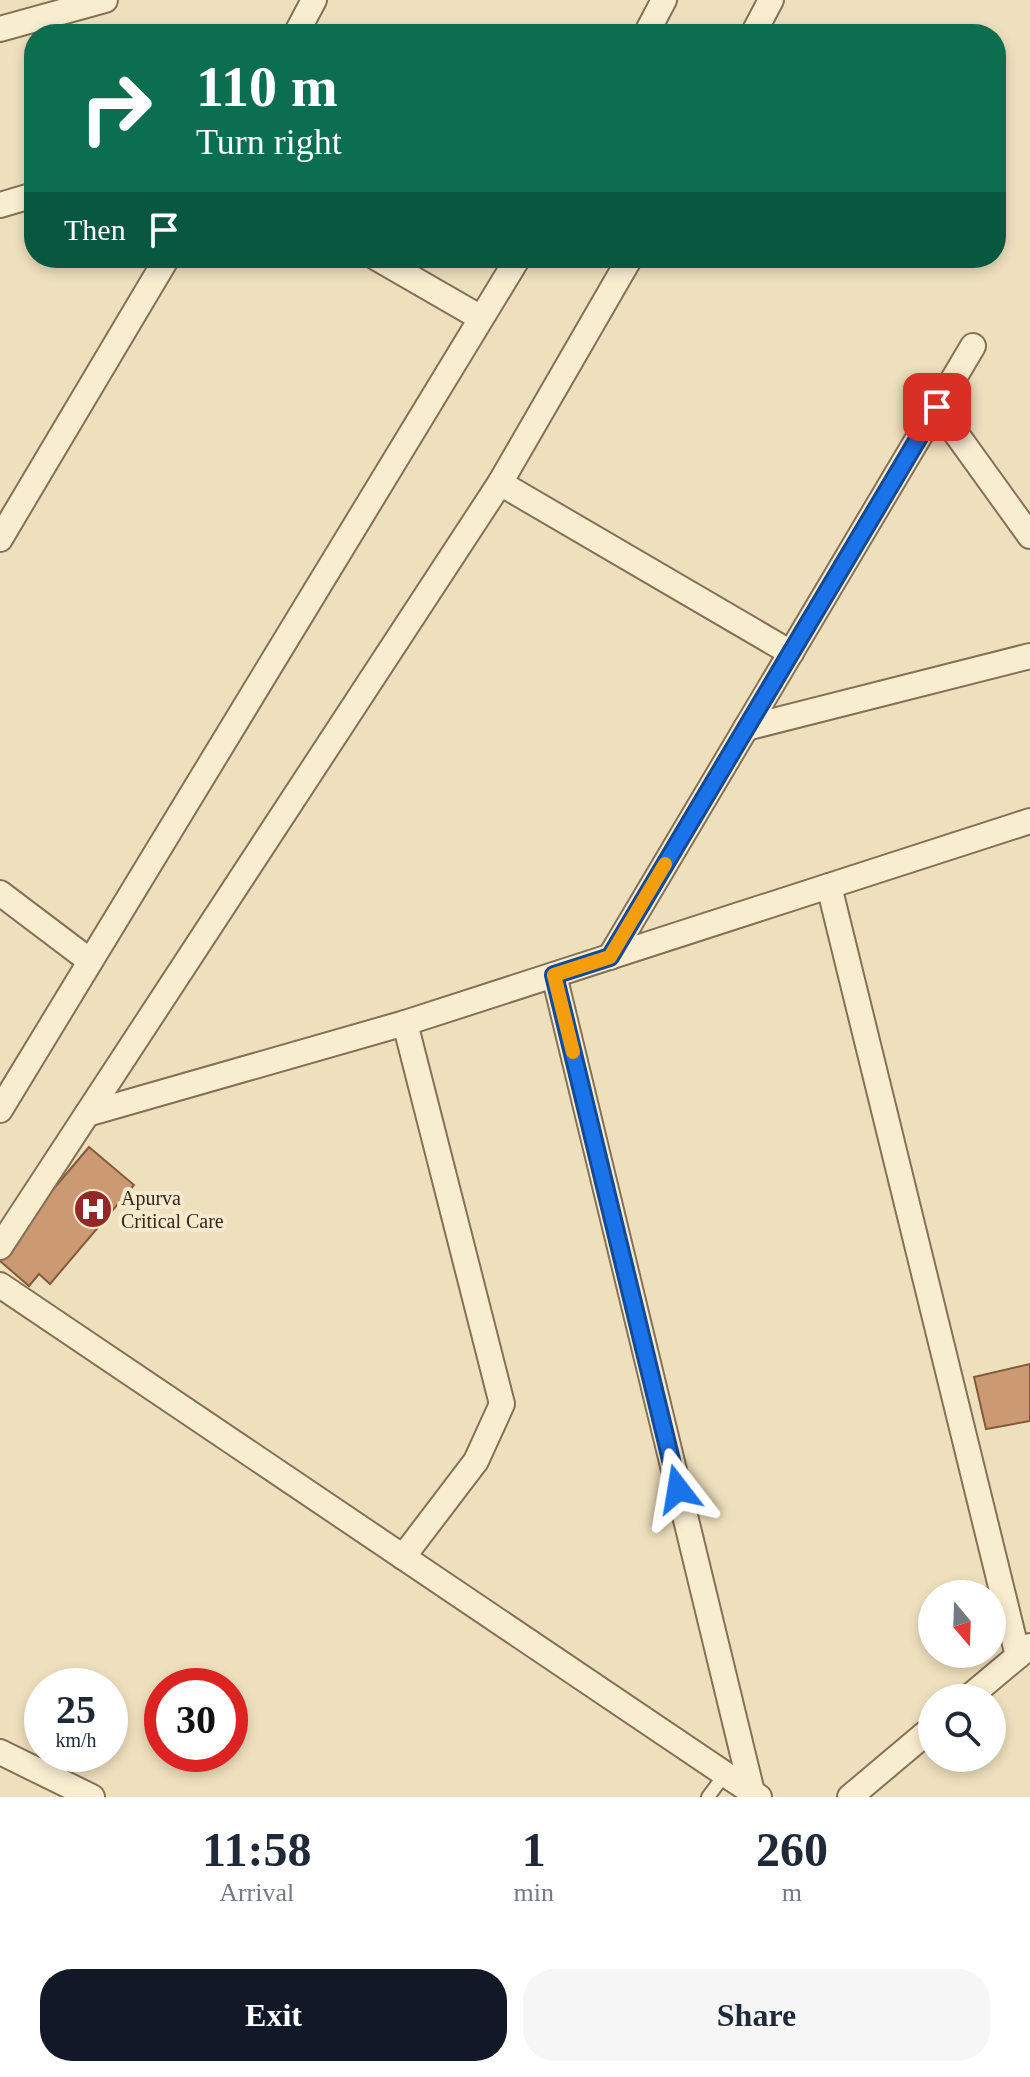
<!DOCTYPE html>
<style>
body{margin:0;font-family:"Times New Roman",serif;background:#f6f6f7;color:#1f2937;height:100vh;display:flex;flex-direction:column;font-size:30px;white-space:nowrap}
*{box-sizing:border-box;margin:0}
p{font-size:26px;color:#747a83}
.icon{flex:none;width:44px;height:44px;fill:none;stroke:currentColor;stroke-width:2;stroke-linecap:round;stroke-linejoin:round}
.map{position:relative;height:1797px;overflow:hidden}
.side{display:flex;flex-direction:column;background:#fff;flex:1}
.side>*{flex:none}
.guide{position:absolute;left:24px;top:24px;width:982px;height:244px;border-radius:32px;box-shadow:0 4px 12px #0003;background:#0b6e4f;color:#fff;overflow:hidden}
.needle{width:52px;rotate:161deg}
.buttons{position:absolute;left:918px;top:1580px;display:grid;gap:16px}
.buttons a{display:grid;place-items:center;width:88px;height:88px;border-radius:50%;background:#fff;box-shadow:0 4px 12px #0003;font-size:40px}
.speed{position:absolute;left:24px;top:1668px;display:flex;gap:16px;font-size:40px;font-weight:700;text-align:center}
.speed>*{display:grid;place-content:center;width:104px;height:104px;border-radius:50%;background:#fff;box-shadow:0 4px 12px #0003;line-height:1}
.speed small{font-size:20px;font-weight:400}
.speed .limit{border:12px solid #d22;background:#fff;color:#111}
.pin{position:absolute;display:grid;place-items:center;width:68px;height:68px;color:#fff;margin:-34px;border-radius:16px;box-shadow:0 4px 12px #0006}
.me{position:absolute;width:88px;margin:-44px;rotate:346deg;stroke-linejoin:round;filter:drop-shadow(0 0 6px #0008)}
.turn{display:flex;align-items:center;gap:28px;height:168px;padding:0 40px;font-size:36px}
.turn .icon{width:104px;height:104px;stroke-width:2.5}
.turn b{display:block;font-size:56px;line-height:68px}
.then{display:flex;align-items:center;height:76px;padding:0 40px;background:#0003;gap:16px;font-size:30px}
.eta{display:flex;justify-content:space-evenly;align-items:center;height:136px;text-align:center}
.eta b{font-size:48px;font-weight:700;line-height:56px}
.cta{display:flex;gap:16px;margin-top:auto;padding:16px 40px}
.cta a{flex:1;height:92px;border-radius:32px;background:#111827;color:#fff;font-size:32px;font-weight:700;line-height:92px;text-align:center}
.cta a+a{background:#f6f6f7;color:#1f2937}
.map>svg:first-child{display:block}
.building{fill:#cc9a72;stroke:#855a3c;stroke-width:2}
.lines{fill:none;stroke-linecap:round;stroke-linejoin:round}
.lane-casing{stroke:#857056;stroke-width:16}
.street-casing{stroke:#857056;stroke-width:28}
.lane{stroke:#f9edd0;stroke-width:12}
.street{stroke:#f9edd0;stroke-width:24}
.route-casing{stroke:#114b97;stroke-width:20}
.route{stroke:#1a73e8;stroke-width:14}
.slow{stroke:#f59e0b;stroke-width:14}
.labels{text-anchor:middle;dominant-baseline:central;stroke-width:8;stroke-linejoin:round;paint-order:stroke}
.poi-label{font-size:20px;fill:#35281b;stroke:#f5eacd;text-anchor:start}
</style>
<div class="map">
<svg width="1030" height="1797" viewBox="0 0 1030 1797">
<rect width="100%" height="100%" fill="#eee0bd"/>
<g class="building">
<polygon points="89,1147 134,1185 50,1284 39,1274 29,1286 0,1261 0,1252"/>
<polygon points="1030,1364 1030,1421 986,1429 974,1377"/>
</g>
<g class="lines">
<defs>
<polyline id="lane" points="708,1797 725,1774"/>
<g id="street">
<polyline points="0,29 105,0"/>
<polyline points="296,34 314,0"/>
<polyline points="646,34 664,0"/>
<polyline points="753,34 771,0"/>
<polyline points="0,205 34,195"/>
<polyline points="377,258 481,318"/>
<polyline points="937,407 1030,536"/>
<polyline points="500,483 791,653"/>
<polyline points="0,539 167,258"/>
<polyline points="746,728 1030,656"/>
<polyline points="829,886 1018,1656"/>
<polyline points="0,893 90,961"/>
<polyline points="610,957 973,346"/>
<polyline points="554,975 752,1792"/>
<polyline points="0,1110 518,258"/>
<polyline points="87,1114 405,1023 1030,821"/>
<polyline points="0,1247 500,483 630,258"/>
<polyline points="0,1285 759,1797"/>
<polyline points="403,1557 476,1461 502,1404 405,1023"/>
<polyline points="968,1698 1030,1646"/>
<polyline points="0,1752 92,1797"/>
<polyline points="850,1797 932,1728"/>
</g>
</defs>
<use href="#lane" class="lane-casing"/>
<use href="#street" class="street-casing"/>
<use href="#lane" class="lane"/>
<use href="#street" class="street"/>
</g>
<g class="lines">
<defs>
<polyline id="route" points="678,1489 554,975 610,957 937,407"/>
</defs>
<use href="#route" class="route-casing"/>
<use href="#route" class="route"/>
<polyline class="slow" points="573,1052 554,975 610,957 665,864"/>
</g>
<defs>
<symbol id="hospital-disc" viewBox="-11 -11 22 22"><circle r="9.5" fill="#952726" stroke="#f5eacd"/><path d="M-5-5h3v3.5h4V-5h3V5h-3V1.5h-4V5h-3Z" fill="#fff"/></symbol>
</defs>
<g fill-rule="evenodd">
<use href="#hospital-disc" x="71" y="1187" width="44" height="44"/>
</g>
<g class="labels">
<g class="poi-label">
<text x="121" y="1198">Apurva<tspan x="121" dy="23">Critical Care</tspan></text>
</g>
</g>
</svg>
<div class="buttons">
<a><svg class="needle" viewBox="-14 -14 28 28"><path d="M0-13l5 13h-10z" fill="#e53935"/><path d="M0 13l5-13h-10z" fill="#747a83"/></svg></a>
<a><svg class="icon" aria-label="search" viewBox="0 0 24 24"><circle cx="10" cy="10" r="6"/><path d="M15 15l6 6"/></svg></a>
</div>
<div class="speed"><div>25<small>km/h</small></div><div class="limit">30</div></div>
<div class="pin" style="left:937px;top:407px;background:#d93025"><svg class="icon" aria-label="arrive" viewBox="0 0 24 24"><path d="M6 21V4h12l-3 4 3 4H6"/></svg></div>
<svg class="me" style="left:678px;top:1489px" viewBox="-20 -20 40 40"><path d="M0-17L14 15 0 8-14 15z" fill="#1a73e8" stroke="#fff" stroke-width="4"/></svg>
<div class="guide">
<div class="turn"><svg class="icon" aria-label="right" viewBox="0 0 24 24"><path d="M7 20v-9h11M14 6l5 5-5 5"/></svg><div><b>110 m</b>Turn right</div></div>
<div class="then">Then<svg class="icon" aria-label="arrive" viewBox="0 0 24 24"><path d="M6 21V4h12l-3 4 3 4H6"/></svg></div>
</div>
</div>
<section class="side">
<div class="eta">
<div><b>11:58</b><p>Arrival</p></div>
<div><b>1</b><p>min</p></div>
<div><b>260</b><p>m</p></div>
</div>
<div class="cta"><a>Exit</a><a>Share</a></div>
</section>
